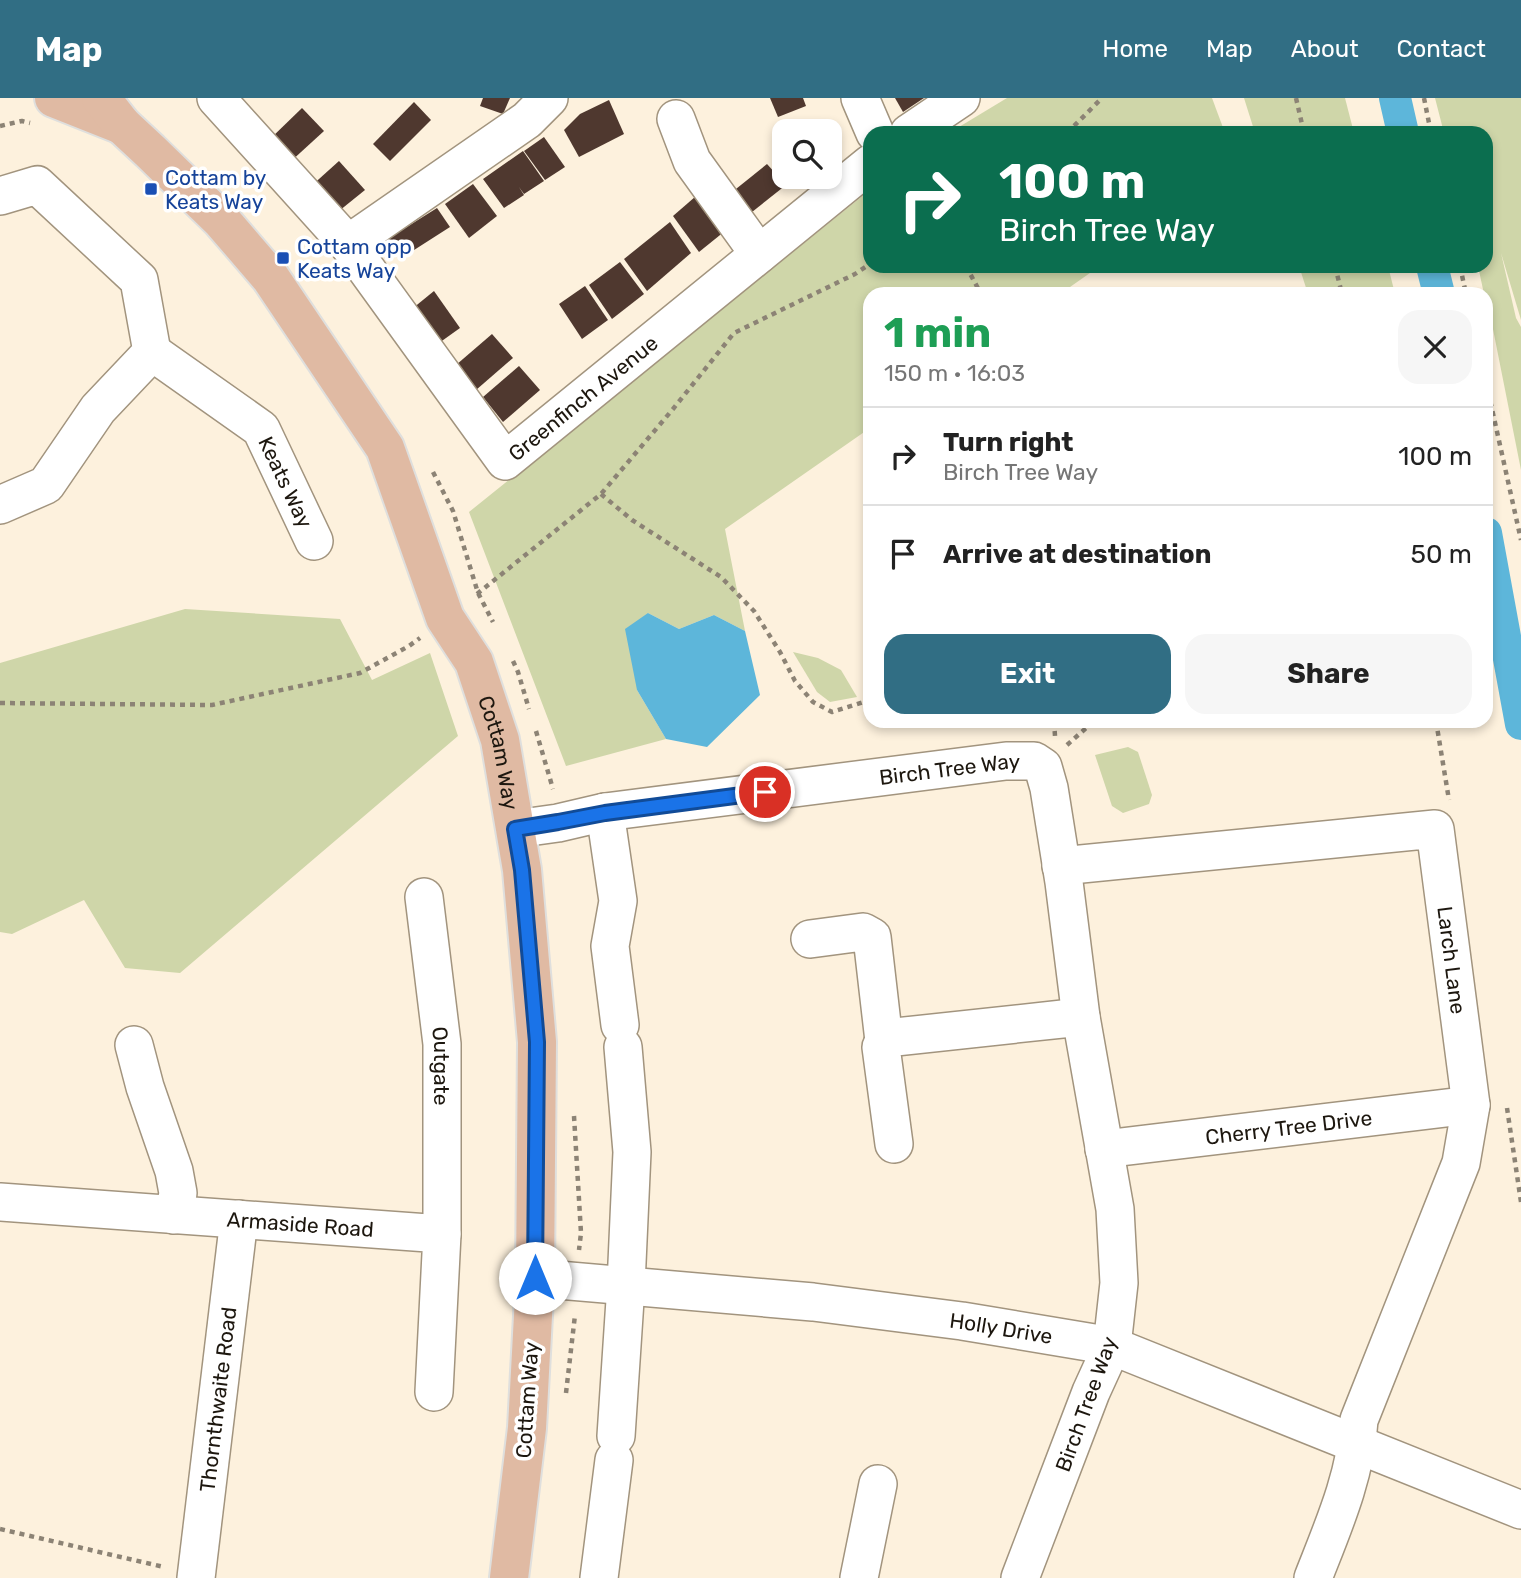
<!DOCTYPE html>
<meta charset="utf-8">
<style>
body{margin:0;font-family:Rubik,sans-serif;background:#f6f6f6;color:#222;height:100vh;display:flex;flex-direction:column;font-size:26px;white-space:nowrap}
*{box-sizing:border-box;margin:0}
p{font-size:23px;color:#767676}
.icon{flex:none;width:38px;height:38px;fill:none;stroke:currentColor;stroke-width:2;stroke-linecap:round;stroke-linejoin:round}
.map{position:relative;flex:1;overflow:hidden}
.side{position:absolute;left:863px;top:189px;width:630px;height:441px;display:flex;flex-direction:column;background:#fff;border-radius:21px;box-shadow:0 4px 10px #0003}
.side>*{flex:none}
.hud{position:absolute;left:863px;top:28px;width:630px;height:147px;border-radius:21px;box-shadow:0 4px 10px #0003;background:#0b6e4f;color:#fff;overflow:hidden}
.fabs{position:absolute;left:772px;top:21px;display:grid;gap:14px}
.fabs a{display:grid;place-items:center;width:70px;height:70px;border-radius:14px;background:#fff;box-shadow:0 4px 10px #0003;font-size:35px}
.pin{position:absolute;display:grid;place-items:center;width:60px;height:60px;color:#fff;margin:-30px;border:4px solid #fff;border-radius:50%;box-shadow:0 2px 7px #0007}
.me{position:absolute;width:77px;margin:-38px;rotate:0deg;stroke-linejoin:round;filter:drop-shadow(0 0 5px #0008)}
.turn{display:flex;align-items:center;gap:24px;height:147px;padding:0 21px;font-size:32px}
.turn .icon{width:91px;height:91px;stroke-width:2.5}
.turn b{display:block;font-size:49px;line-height:60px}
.round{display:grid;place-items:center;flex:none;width:74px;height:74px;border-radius:21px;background:#f6f6f6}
.headline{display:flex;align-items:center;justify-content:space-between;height:119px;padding:0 21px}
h1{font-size:42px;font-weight:700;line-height:52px;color:#1e9e55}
.button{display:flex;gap:14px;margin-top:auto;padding:14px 21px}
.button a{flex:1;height:80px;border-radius:21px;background:#316e84;color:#fff;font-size:28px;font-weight:700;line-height:80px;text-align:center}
.button a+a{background:#f6f6f6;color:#222}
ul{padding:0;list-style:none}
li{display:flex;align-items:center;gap:21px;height:98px;padding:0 21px;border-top:2px solid #e0e0e0}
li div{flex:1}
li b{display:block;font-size:26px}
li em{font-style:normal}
header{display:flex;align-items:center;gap:42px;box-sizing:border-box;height:98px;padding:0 35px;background:#316e84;color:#fff}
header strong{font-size:33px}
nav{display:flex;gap:38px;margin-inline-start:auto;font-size:24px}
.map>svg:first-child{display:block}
.green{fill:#cfd6a9}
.water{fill:#5db6da}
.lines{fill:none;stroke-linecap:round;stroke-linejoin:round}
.canal{stroke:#5db6da;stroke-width:32}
.building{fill:#4f382f}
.minor-casing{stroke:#a2947e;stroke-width:40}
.major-casing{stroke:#dfdfdd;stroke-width:42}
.path{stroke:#8c8375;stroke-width:4.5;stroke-dasharray:5 5;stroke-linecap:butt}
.minor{stroke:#fff;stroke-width:37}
.major{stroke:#e0baa3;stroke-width:38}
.route-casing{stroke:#114b97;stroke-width:18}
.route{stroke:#1a73e8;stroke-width:12}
.transit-dot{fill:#1a4fb4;stroke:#fff;stroke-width:2.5}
.labels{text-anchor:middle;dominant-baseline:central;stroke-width:7;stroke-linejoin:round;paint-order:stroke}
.transit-label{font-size:21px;fill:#164399;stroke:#fff;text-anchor:start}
.street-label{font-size:21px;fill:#1d170f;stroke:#fff}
</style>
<header>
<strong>Map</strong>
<nav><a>Home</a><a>Map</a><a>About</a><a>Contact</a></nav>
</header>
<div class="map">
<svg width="1521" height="1480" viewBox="0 0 1521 1480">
<rect width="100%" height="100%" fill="#fdf1dd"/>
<g class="green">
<polygon points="1007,0 1212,0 1225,35 949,35"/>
<polygon points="1244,0 1345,0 1354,35 1255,35"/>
<polygon points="1435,0 1521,0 1521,222 1501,155 1516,220 1521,229 1521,372 1486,196 1484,196 1478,168 1486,168 1486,35 1444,35"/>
<polygon points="870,92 870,168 1100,168 1060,196 870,196 870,330 725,431 745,533 714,517 679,531 648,515 637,592 666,641 566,668 469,414"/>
<polygon points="1299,168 1388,168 1395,196 1308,196"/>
<polygon points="185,511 340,521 372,582 430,555 458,638 180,875 125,870 84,802 12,836 0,834 0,565"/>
<polygon points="793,554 818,560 841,572 857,599 830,604 817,594"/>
<polygon points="1128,649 1138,654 1152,697 1149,706 1123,715 1112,708 1095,657"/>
</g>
<polygon class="water" points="648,515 679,531 714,517 745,533 760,597 707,649 666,641 637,592 625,531"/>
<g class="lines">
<g class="canal">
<polyline points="1395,0 1403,35"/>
<polyline points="1432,168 1439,196"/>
<polyline points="1486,435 1521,626"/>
</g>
</g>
<g class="building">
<polygon points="483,0 510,0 503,16 480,8"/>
<polygon points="770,0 803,0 806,8 778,19"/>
<polygon points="895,0 924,0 903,14"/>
<polygon points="609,2 624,36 579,59 564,32 580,16"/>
<polygon points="414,4 431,22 390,63 373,46"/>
<polygon points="302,10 324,33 289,65 269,42"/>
<polygon points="544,39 565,69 545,82 524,53"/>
<polygon points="523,53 544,83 524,96 519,89 524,97 504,110 483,81"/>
<polygon points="339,63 365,92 334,117 309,90"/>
<polygon points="767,66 786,87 742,122 726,99"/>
<polygon points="473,86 497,118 469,140 445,106"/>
<polygon points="703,92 730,129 699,154 673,118"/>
<polygon points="437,110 450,129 400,161 386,142"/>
<polygon points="670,124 691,155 647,193 624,161"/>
<polygon points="620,164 644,196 612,221 589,187"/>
<polygon points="585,188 608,222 582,241 559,206"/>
<polygon points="434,193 460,230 432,250 407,215"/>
<polygon points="492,236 513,260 476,292 456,267"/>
<polygon points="519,268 540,292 503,324 483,299"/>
</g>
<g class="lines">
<defs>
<g id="minor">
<path id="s1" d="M 216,0 L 348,146 L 505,363 L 870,66"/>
<polyline points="860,0 875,35"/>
<polyline points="676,21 692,63 759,156"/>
<polyline points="909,35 961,0"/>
<polyline points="0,98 37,87 139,182 152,254 98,311 46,387 0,407"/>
<polyline points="348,146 527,22 549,0"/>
<path id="s2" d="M 152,254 L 261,331 L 314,443"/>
<polyline points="605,714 618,803 610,848 620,927"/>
<path id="s3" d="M 515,731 L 558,725 L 605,714 L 1006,663 L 1034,663 L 1043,669 L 1049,690 L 1064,784 L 1081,919 L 1115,1111 L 1119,1185 L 1112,1248 L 1091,1294 L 1020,1480"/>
<path id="s4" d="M 1061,768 L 1435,731 L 1471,1007 L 1461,1065 L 1359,1322 C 1356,1377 1333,1429 1313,1480"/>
<path id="s5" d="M 424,799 L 442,946 L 442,1136"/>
<polyline points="810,841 863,834 872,839 884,943"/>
<polyline points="134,947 145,989 174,1073 178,1095 174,1117"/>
<polyline points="894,1046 881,949 886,940 1081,919"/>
<path id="s6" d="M 1104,1051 L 1471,1007"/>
<path id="s7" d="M 0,1104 L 442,1136 L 434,1294"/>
<path id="s8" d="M 535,1180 L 813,1204 L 962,1223 L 1112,1248 L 1521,1412"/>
<polyline points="616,1338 626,1187 632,1054 623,949"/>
<path id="s9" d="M 196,1480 L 239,1121"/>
<polyline points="599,1480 614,1362"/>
<polyline points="859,1480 878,1386"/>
</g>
<g id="major">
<polyline points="54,0 122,27"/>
<path id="s10" d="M 101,0 L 122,27 L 150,53 L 221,122 L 270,179 L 385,350 L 445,520 L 474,564 L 500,642 L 522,772 L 537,944 L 535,1180 L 527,1330 L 509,1480"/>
</g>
</defs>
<use href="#minor" class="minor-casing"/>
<use href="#major" class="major-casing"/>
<g class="path">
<polyline points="1296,0 1304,35"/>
<polyline points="1424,0 1431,35"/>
<polyline points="0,28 22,23 30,25"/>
<polyline points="1067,35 1102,0"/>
<polyline points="966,168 981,196"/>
<polyline points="1335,168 1342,196"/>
<polyline points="1460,168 1466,196"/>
<polyline points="1486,284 1521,442"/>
<polyline points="433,374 453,413 478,495 493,524"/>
<polyline points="601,396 632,422 721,479 754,513 780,554 795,583 813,604 832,614 870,602"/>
<polyline points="477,496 601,396 673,311 734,235 855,176 870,166"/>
<polyline points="513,563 518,574 529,611"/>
<polyline points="0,605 212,607 360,575 409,548 420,540"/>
<polyline points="1054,623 1055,638"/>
<polyline points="1436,623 1449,702"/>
<polyline points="536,633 553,691"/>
<polyline points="1067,647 1094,623"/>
<polyline points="1507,1010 1521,1104"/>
<polyline points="574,1018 581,1135 579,1152"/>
<polyline points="566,1295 575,1217"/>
<polyline points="0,1431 164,1469"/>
</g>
<use href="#minor" class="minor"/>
<use href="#major" class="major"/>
</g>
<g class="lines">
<defs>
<polyline id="route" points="535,1180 537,944 522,772 515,731 558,724 605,715 765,694"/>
</defs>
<use href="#route" class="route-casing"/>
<use href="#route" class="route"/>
</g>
<g class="transit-dot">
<rect x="144" y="84" width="14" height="14" rx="3.5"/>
<rect x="276" y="153" width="14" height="14" rx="3.5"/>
</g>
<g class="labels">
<g class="transit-label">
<text x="165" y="79">Cottam by<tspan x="165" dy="24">Keats Way</tspan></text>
<text x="297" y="148">Cottam opp<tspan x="297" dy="24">Keats Way</tspan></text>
</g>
<g class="street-label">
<text stroke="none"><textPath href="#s1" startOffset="565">Greenfinch Avenue</textPath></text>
<text stroke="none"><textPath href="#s2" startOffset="192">Keats Way</textPath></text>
<text stroke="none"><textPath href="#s10" startOffset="780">Cottam Way</textPath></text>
<text stroke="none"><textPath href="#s3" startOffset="439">Birch Tree Way</textPath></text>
<text stroke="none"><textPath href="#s4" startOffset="508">Larch Lane</textPath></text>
<text stroke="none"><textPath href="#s5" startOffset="170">Outgate</textPath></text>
<text stroke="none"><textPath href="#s6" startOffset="186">Cherry Tree Drive</textPath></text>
<text stroke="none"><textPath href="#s7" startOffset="301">Armaside Road</textPath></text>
<text stroke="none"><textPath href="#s8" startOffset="469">Holly Drive</textPath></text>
<text stroke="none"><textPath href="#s9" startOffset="180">Thornthwaite Road</textPath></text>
<text transform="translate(527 1302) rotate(-86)">Cottam Way</text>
<text transform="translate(1086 1306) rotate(-70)">Birch Tree Way</text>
</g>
</g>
</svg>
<div class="fabs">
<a><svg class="icon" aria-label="search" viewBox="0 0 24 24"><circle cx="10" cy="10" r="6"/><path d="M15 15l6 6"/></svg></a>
</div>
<div class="pin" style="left:765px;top:694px;background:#d93025"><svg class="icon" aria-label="arrive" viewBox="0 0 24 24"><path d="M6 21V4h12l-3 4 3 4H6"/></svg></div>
<svg class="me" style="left:535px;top:1180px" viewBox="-20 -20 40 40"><circle r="19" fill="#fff"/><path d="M0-13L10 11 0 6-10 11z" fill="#1a73e8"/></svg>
<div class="hud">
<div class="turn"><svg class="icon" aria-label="right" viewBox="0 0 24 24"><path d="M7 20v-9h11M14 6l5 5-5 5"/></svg><div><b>100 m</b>Birch Tree Way</div></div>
</div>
<section class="side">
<div class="headline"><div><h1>1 min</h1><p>150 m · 16:03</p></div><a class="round"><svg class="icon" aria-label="close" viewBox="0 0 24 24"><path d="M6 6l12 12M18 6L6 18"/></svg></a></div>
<ul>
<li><svg class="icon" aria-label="right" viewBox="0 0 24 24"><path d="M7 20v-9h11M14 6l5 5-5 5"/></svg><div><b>Turn right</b><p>Birch Tree Way</p></div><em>100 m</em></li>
<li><svg class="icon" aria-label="arrive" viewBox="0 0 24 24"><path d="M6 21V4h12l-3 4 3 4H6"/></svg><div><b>Arrive at destination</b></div><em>50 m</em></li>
</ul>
<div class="button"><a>Exit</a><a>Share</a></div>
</section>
</div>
